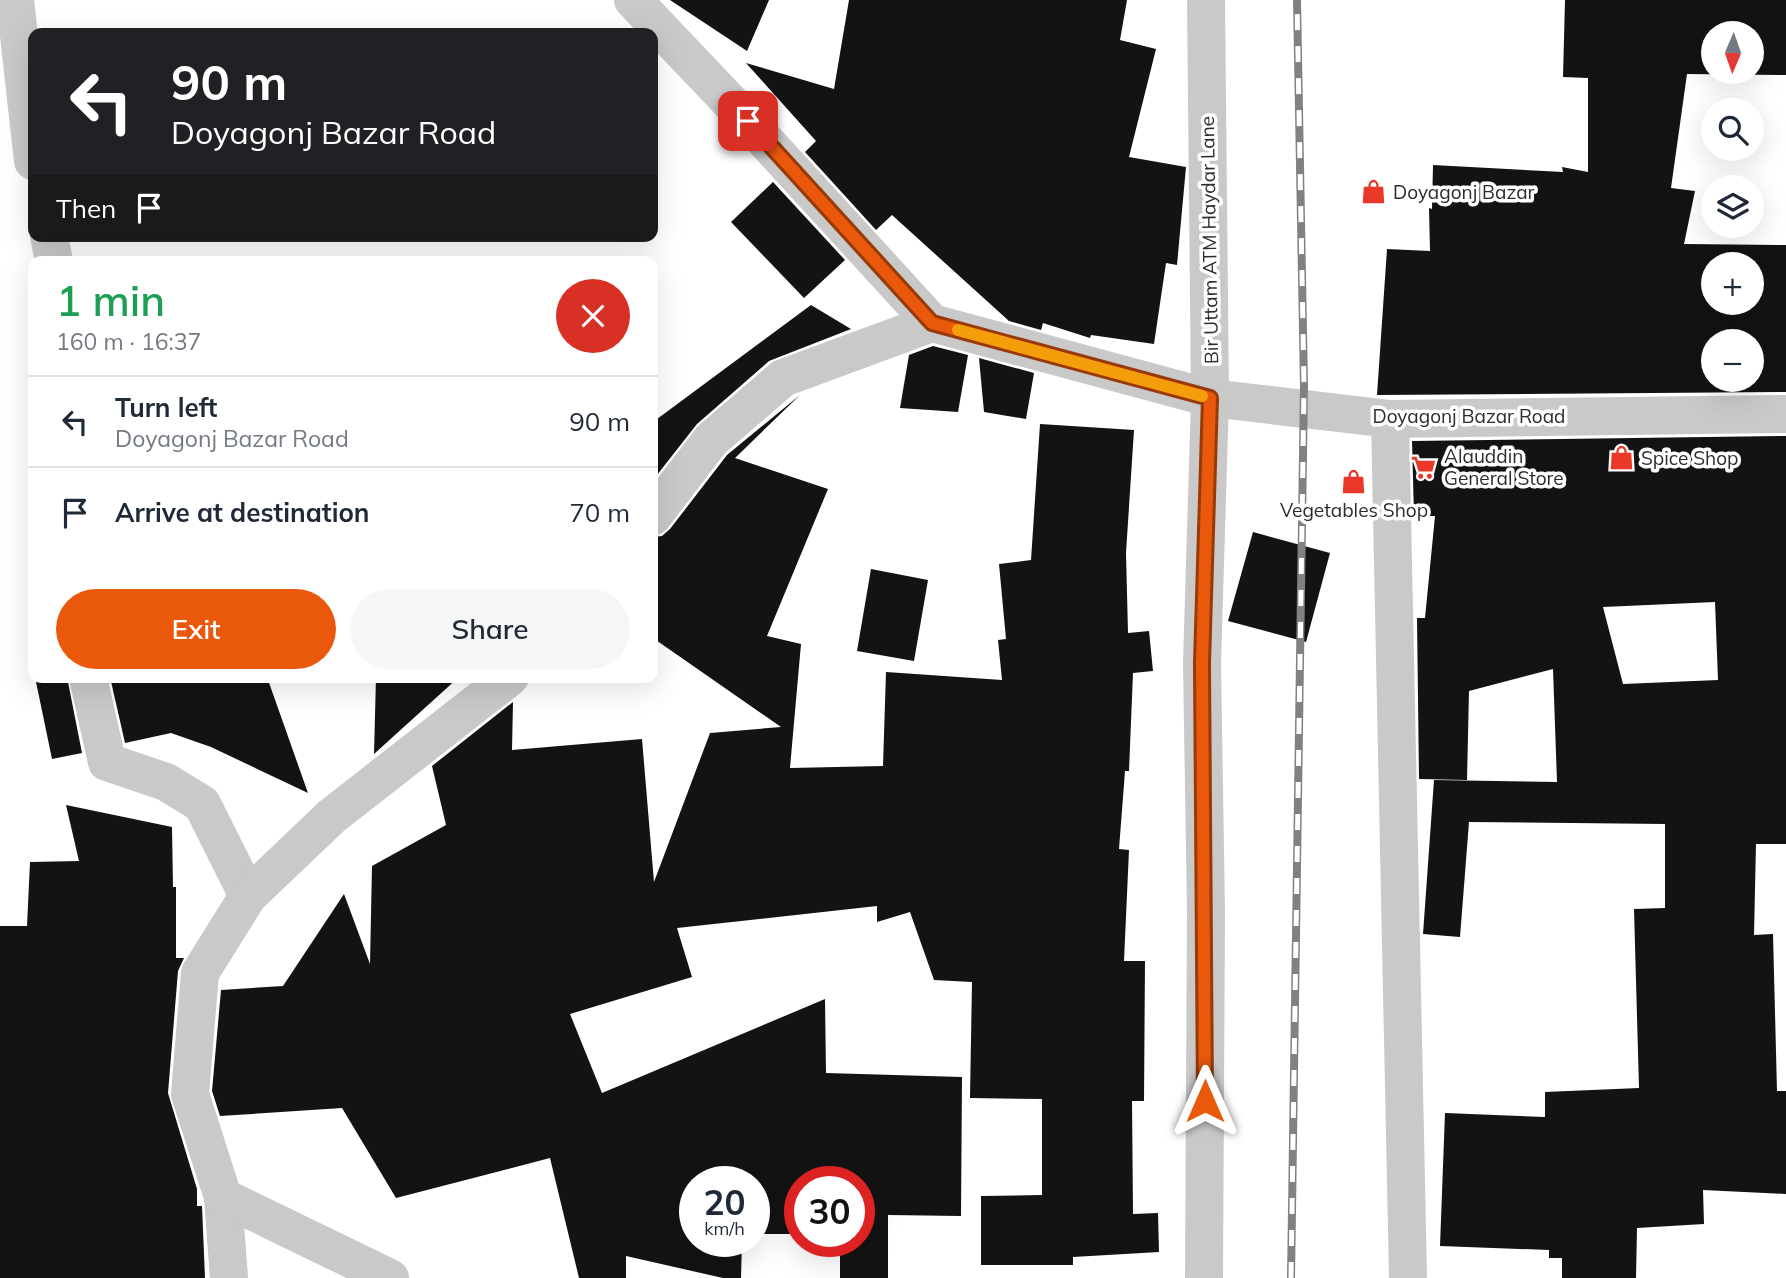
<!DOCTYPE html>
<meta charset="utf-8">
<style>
body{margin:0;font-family:Mulish,sans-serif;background:#f6f6f7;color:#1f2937;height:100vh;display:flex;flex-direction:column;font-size:26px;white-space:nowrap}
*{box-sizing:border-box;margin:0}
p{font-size:23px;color:#747a83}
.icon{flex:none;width:38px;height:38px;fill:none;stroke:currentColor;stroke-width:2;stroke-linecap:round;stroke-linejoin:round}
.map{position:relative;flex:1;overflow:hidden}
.drawer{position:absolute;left:28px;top:256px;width:630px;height:427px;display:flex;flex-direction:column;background:#fff;border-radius:14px;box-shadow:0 7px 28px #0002}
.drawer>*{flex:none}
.hud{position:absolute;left:28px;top:28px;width:630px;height:214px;border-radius:14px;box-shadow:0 7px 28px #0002;background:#202124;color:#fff;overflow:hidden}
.needle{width:46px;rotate:182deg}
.tools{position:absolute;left:1701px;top:21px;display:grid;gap:14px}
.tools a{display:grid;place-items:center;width:63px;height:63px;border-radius:50%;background:#fff;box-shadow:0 7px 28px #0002;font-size:35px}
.speed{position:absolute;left:679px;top:1166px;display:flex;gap:14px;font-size:35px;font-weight:700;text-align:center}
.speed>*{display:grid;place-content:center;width:91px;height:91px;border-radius:50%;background:#fff;box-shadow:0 7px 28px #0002;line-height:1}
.speed small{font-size:18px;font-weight:400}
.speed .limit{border:10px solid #d22;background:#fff;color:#111}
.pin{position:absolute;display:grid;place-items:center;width:60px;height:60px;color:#fff;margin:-30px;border-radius:14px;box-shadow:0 4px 10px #0006}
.me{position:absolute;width:77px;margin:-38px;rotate:0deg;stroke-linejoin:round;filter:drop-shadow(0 0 5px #0008)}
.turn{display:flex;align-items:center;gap:24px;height:147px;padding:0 28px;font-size:32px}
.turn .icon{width:91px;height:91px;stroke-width:2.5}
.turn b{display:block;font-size:49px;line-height:60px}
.then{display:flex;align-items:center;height:66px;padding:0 28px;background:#0003;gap:14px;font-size:26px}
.round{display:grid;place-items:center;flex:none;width:74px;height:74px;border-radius:37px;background:#f6f6f7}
.head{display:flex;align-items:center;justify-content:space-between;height:119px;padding:0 28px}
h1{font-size:42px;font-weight:600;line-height:52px;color:#1e9e55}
.action{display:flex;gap:14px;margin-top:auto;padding:14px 28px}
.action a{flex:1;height:80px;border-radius:42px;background:#ea580c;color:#fff;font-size:28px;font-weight:600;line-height:80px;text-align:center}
.action a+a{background:#f6f6f7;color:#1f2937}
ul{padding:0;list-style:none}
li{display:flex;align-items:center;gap:21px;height:91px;padding:0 28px;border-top:2px solid #e0e1e3}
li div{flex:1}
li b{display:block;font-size:26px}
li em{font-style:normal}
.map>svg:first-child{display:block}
.building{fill:#131313;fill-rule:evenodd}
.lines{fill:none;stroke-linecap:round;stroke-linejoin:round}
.minor{stroke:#c9c9c9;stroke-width:38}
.rail-casing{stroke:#818181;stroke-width:8}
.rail{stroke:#fff;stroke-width:5;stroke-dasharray:16;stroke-linecap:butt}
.route-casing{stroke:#983908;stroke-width:18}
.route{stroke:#ea580c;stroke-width:12}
.slow{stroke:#f59e0b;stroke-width:12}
.labels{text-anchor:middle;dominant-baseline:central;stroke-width:7;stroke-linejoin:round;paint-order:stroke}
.poi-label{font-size:19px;fill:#2c2c2c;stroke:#fff;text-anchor:start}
.street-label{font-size:19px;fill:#2c2c2c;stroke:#fff}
</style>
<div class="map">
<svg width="1786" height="1278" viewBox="0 0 1786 1278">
<rect width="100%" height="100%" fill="#fff"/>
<g class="building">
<polygon points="670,0 769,0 747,51"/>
<polygon points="849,0 1127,0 1120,40 1156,49 1129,157 1186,167 1177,265 1166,263 1154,344 1091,335 1090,338 1043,323 1041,330 1009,321 892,215 876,230 805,152 816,141 746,63 834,89"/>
<path d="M 1565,0 L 1786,0 L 1786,75 L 1687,74 L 1671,188 L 1695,191 L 1684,244 L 1786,245 L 1786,392 L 1377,395 L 1387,249 L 1430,251 L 1429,208 L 1432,209 L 1433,165 L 1563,172 L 1562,167 L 1588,172 L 1588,78 L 1563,77 ZM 1713,33 L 1752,33 L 1752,72 L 1713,72 ZM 1713,264 L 1752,264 L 1752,303 L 1713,303 ZM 1713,341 L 1752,341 L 1752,380 L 1713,380 Z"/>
<polygon points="773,182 845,260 804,298 731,222"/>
<polygon points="811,305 851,329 769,361 697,424 653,480 653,422"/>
<polygon points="933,346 968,355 958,412 900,408 909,355"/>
<polygon points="979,358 1034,373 1026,419 984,412"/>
<polygon points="800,395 735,458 828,489 767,636 801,644 790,768 883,766 886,672 1002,680 998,640 1006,639 999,564 1031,560 1040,424 1134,430 1126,553 1128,633 1149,631 1153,671 1133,673 1129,771 1125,771 1119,849 1129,850 1124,961 1145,961 1144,1101 1132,1101 1133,1214 1158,1213 1159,1252 1073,1257 1073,1265 981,1265 981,1196 1042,1195 1042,1099 970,1098 972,982 934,980 910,912 877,922 877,906 677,928 692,977 570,1014 602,1093 825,999 826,1073 962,1077 961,1216 888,1215 888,1278 840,1278 840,1241 859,1241 859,1181 800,1181 800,1234 754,1234 754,1181 695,1181 695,1241 742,1241 741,1278 723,1278 626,1256 626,1278 579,1278 550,1158 396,1198 342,1108 220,1116 212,1091 221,990 283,986 344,894 370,964 372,866 446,825 432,766 513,702 512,750 642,739 654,882 710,733 781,727 653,638 653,537 662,536 670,529 727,455"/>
<path d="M 1786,436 L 1786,844 L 1756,844 L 1754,935 L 1773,934 L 1777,1091 L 1786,1091 L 1786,1194 L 1703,1190 L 1704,1224 L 1637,1228 L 1636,1278 L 1562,1278 L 1562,1258 L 1549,1258 L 1549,1250 L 1440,1246 L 1445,1113 L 1545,1117 L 1545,1092 L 1639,1088 L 1634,909 L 1665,908 L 1665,824 L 1469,822 L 1460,937 L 1423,934 L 1434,780 L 1557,782 L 1553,669 L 1469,691 L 1467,780 L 1419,779 L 1417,618 L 1425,618 L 1435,516 L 1414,516 L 1412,441 ZM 1715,602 L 1718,680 L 1623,684 L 1603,607 Z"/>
<polygon points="1253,532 1330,553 1306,642 1228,621"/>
<polygon points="871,569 928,580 914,661 857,651"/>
<polygon points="35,677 67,677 82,753 52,759"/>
<polygon points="110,677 267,677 308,793 211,747 171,733 125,743"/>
<polygon points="376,677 459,677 374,754"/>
<polygon points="66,805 172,827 173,887 176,887 176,958 184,958 178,971 168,1093 197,1189 197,1206 202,1206 205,1278 0,1278 0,926 27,926 30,862 79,861"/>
</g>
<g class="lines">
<g class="minor">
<polyline points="15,0 33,161"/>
<polyline points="633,0 729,101 932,323 1210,398 1390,419 1786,414"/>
<polyline points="49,236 54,261"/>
<polyline points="1390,419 1408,1278"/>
<polyline points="653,516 711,440 783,378 932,323"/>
<polyline points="88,677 107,762 166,782 202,804 248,896"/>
<polyline points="223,1197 229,1278"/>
<polyline points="390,1278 223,1197 190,1094 200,973 248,896 332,816 510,677"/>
<polyline points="1204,1278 1206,911 1202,663 1210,398 1206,0"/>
</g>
<defs>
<polyline id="rail" points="1291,1278 1304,386 1297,0"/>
</defs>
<use href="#rail" class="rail-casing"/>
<use href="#rail" class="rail"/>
</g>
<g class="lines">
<defs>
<polyline id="route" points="748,121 932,323 1210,398 1202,663 1205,1101"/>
</defs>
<use href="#route" class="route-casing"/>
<use href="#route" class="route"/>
<polyline class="slow" points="958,330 1202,396"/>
</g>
<defs>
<symbol id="shop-bare" viewBox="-9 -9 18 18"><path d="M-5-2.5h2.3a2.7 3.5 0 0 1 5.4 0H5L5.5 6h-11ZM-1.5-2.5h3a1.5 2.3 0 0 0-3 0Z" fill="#e93728" stroke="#fff" stroke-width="2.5" paint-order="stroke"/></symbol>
<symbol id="supermarket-bare" viewBox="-9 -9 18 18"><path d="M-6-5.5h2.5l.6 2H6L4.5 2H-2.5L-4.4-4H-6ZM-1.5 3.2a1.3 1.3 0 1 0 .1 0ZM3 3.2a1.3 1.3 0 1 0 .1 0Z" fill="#e93728" stroke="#fff" stroke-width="2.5" paint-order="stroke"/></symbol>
</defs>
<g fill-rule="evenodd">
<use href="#shop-bare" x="1356" y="174" width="35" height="35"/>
<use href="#shop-bare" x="1604" y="440" width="35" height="35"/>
<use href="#supermarket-bare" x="1406" y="450" width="35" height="35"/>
<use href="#shop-bare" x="1336" y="464" width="35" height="35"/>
</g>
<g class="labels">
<g class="poi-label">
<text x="1393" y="192">Doyagonj Bazar</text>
<text x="1444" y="456">Alauddin<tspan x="1444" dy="22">General Store</tspan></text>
<text x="1641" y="458">Spice Shop</text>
<text x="1354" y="510" text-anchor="middle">Vegetables Shop</text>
</g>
<g class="street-label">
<text transform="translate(1209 240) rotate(-91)">Bir Uttam ATM Haydar Lane</text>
<text x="1469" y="416">Doyagonj Bazar Road</text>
</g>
</g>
</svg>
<div class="tools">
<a><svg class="needle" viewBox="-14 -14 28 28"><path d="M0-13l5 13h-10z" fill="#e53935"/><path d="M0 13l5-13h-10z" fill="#747a83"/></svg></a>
<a><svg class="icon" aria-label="search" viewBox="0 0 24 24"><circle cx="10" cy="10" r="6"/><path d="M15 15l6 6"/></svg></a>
<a><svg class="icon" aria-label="layers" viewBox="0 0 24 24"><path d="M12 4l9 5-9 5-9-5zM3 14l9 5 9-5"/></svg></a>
<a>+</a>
<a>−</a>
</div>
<div class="speed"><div>20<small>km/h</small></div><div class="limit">30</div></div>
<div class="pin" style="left:748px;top:121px;background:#d93025"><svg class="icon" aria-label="arrive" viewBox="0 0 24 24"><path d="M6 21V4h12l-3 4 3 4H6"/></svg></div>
<svg class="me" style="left:1205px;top:1101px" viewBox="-20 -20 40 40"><path d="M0-17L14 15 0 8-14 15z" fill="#ea580c" stroke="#fff" stroke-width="4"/></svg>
<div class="hud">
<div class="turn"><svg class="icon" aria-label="left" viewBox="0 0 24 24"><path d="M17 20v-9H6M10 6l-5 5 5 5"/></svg><div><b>90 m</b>Doyagonj Bazar Road</div></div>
<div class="then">Then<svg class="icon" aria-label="arrive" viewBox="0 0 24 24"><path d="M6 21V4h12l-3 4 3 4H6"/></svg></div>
</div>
<section class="drawer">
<div class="head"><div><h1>1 min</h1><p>160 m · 16:37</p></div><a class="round" style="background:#d93025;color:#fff"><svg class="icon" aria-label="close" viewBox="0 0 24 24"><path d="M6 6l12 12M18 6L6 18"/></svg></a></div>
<ul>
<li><svg class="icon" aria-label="left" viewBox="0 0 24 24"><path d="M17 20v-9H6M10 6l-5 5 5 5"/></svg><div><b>Turn left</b><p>Doyagonj Bazar Road</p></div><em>90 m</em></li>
<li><svg class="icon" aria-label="arrive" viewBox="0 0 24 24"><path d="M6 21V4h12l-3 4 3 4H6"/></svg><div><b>Arrive at destination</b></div><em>70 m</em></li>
</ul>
<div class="action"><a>Exit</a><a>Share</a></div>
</section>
</div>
